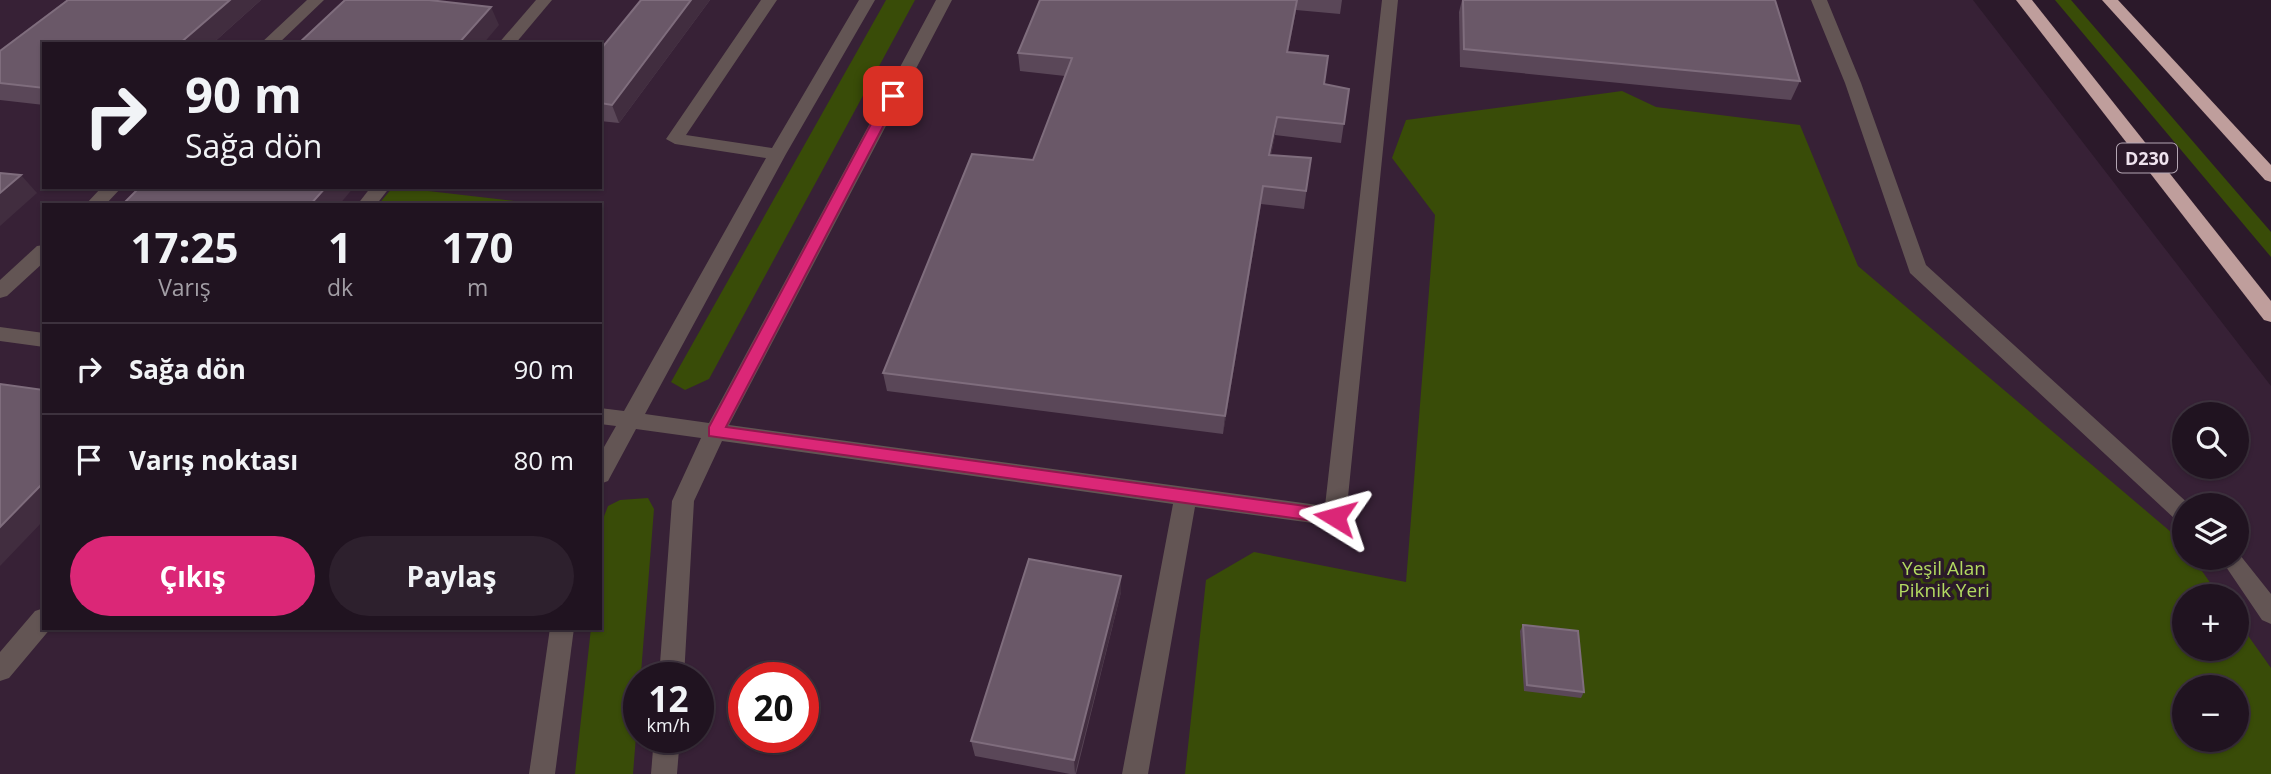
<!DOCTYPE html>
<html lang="tr">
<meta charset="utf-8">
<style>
body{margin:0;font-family:"Open Sans",sans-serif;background:#2d202d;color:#f1f3f6;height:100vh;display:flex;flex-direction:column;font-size:26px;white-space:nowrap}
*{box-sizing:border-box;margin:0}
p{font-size:23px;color:#a29ea5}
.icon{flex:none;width:38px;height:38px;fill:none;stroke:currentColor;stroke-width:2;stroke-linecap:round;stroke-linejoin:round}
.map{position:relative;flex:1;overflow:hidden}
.side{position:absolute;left:42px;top:203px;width:560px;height:427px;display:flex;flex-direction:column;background:#201320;border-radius:0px;box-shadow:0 2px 5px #0004,0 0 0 2px #3d323e}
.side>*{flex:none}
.guide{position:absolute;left:42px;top:42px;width:560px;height:147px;border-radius:0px;box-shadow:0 2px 5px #0004,0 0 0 2px #3d323e;background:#201320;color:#f1f3f6;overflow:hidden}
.controls{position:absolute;left:2172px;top:402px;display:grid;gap:14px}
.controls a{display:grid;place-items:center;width:77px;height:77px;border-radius:50%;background:#201320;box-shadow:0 2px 5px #0004,0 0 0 2px #3d323e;font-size:35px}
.speed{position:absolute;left:623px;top:662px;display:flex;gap:14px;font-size:35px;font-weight:700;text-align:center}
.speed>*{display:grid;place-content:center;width:91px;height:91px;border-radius:50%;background:#201320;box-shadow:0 2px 5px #0004,0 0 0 2px #3d323e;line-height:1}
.speed small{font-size:18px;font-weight:400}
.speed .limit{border:10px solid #d22;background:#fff;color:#111}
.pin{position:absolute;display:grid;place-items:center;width:60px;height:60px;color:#fff;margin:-30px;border-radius:14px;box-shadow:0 4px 10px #0006}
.me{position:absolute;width:77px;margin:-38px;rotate:278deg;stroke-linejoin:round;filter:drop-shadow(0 0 5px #0008)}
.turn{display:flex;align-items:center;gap:24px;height:147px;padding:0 28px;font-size:32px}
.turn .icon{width:91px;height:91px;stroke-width:2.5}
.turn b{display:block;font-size:49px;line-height:60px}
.eta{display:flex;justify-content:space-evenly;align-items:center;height:119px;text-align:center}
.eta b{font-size:42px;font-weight:700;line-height:49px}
.button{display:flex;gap:14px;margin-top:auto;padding:14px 28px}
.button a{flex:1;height:80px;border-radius:42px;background:#db2777;color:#fff;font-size:28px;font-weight:700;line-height:80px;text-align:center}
.button a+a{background:#2d202d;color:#f1f3f6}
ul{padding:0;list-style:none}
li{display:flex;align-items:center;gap:21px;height:91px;padding:0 28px;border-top:2px solid #3d323e}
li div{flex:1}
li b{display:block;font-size:26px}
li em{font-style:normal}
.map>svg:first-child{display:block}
.built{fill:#372136;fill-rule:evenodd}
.green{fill:#394c08;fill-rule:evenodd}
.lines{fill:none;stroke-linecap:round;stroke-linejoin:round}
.minor{fill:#635554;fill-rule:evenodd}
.highway{fill:#bf9e9c;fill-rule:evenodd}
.wall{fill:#5a4758}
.shaded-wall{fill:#412d3f}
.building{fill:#6a5868;stroke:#7f6d7d;stroke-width:2}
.route{fill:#db2777;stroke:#8e194d;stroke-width:2}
.labels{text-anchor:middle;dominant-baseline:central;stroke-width:7;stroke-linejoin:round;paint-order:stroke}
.shield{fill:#2b192a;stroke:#b4a6b3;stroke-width:2}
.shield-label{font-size:18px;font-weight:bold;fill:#efe3ee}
.park-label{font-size:19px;fill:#b3da61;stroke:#2b192a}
</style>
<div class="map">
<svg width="2271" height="774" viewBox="0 0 2271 774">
<rect width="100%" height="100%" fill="#2b192a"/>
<path class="built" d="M 0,0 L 1973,0 L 2271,386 L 2271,774 L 0,774 ZM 44,44 L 600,44 L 600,187 L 44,187 ZM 44,205 L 600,205 L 600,628 L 44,628 ZM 2184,415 L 2236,415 L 2236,467 L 2184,467 ZM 2184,506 L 2236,506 L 2236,558 L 2184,558 ZM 2184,597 L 2236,597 L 2236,649 L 2184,649 ZM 639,677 L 698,677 L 698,737 L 639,737 ZM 744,677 L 803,677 L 803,737 L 744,737 ZM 2184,688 L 2236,688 L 2236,740 L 2184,740 Z"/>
<g class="green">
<polygon points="886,0 915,0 709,379 685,390 671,382"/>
<polygon points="2055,0 2071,0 2271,232 2271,257"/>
<path d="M 1622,91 L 1656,107 L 1800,125 L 1858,266 L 2178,538 L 2184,546 L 2184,558 L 2193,558 L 2220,597 L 2184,597 L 2184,649 L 2236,649 L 2237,620 L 2271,668 L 2271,774 L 1185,774 L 1206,580 L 1254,552 L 1406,582 L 1435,215 L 1392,158 L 1406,120 ZM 2184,688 L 2236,688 L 2236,740 L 2184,740 Z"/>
<polygon points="393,187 394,187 548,205 378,205"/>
<polygon points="648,498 654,509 633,774 575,774 591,628 600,628 603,519 608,506 620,500"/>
</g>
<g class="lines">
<g class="minor">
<polygon points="307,0 324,0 278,44 260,44"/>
<polygon points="536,0 552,0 515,44 498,44"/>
<polygon points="761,0 777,0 686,135 772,148 859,0 875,0 786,154 645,414 709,423 936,0 952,0 729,425 1325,506 1382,0 1398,0 1346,517 1343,524 1335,526 1195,507 1148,774 1122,774 1173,504 722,441 694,501 684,677 659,677 672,501 701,438 636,429 608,481 600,484 600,454 616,426 600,424 600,408 624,411 766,158 675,144 666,139"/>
<polygon points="1811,0 1827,0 1861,83 1926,265 2191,506 2184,506 2184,522 2176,520 1910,273 1845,83"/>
<polygon points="102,187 122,187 105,205 85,205"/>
<polygon points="371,187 390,187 376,205 357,205"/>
<polygon points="44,245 44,262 7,296 0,298 0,280 37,246"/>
<polygon points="0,327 44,333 44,347 0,341"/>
<polygon points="2236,550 2271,594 2271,624 2262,620 2220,558 2236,558"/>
<polygon points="44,608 44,628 51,628 9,678 0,681 0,652 35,611"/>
<polygon points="550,628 574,628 555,774 529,774"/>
<polygon points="654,737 680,737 677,774 651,774"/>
</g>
<g class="highway">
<polygon points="2016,0 2032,0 2271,301 2271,322 2264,320"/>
<polygon points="2102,0 2118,0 2271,165 2271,182 2265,180"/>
</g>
</g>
<g class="wall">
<polygon points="68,0 261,0 212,44 44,44 44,105 0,100 0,51"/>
<polygon points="641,0 710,0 619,123 600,121 600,50"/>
<polygon points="1040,0 1342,0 1340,14 1296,10 1288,52 1324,84 1349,89 1341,143 1275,135 1271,155 1311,158 1304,209 1261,204 1223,434 887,391 883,373 1033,160 1065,76 1020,71 1018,53"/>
<polygon points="1462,0 1775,0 1800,81 1791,100 1460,67 1459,12"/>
<polygon points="1121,576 1121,592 1076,774 1070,774 975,756 971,741"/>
<polygon points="1523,625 1584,692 1581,698 1524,691 1520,631"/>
</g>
<g class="shaded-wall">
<polygon points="230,0 261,0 212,44 179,44"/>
<polygon points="691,0 710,0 619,123 612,105"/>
<polygon points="1297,0 1296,10 1285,70 1287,52"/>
<polygon points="491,7 499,25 483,44 458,44"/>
<polygon points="1277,117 1275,135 1267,173 1269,155"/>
<polygon points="21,175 37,193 0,226 0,193"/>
<polygon points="1263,186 1261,204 1223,434 1225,416"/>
<polygon points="326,187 354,187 339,205 310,205"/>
<polygon points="44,482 44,520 0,566 0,527"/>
<polygon points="1121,576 1121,592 1075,774 1074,760"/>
</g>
<g class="building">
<polygon points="68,0 230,0 179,44 44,44 44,88 0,83 0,51"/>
<polygon points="345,0 429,0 491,7 458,44 298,44"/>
<polygon points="641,0 691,0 612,105 600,103 600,50"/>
<polygon points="1040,0 1297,0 1287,52 1328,56 1324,84 1349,89 1344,124 1277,117 1269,155 1311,158 1306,191 1263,186 1225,416 883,373 972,154 1033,160 1072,58 1018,53"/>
<polygon points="1463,0 1775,0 1800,81 1464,49"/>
<polygon points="0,173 21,175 0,193"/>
<polygon points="140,187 326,187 310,205 122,205"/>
<polygon points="0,384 44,390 44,482 0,527"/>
<polygon points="1029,559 1121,576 1074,760 971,741"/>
<polygon points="1523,625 1578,631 1584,692 1527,685"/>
</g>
<polygon class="route" points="893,92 899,96 726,427 1335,510 1343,517 1341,522 1335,524 709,436 709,427 886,96"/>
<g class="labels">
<rect class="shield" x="2117" y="143.5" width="60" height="29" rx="5"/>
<g class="shield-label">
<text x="2147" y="158">D230</text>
</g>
<g class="park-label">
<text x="1944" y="568">Yeşil Alan<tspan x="1944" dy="22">Piknik Yeri</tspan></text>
</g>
</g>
</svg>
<div class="controls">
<a><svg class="icon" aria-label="search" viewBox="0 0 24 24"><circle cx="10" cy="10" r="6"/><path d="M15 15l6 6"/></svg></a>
<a><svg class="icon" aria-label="layers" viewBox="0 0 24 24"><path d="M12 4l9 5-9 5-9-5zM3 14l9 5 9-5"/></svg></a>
<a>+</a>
<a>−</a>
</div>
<div class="speed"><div>12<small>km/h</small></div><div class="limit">20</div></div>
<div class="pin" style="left:893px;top:96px;background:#d93025"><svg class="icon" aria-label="arrive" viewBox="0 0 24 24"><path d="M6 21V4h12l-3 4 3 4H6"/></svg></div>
<svg class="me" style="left:1335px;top:517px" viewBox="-20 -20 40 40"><path d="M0-17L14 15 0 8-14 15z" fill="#db2777" stroke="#fff" stroke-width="4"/></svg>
<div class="guide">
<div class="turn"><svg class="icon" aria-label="right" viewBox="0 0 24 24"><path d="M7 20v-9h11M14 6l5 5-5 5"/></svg><div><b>90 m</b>Sağa dön</div></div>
</div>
<section class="side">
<div class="eta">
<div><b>17:25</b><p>Varış</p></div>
<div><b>1</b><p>dk</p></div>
<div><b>170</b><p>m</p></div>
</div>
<ul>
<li><svg class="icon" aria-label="right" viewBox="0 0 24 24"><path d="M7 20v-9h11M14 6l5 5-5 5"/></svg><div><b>Sağa dön</b></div><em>90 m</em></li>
<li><svg class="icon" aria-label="arrive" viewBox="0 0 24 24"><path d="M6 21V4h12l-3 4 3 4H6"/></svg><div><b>Varış noktası</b></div><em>80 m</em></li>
</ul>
<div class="button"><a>Çıkış</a><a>Paylaş</a></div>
</section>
</div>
